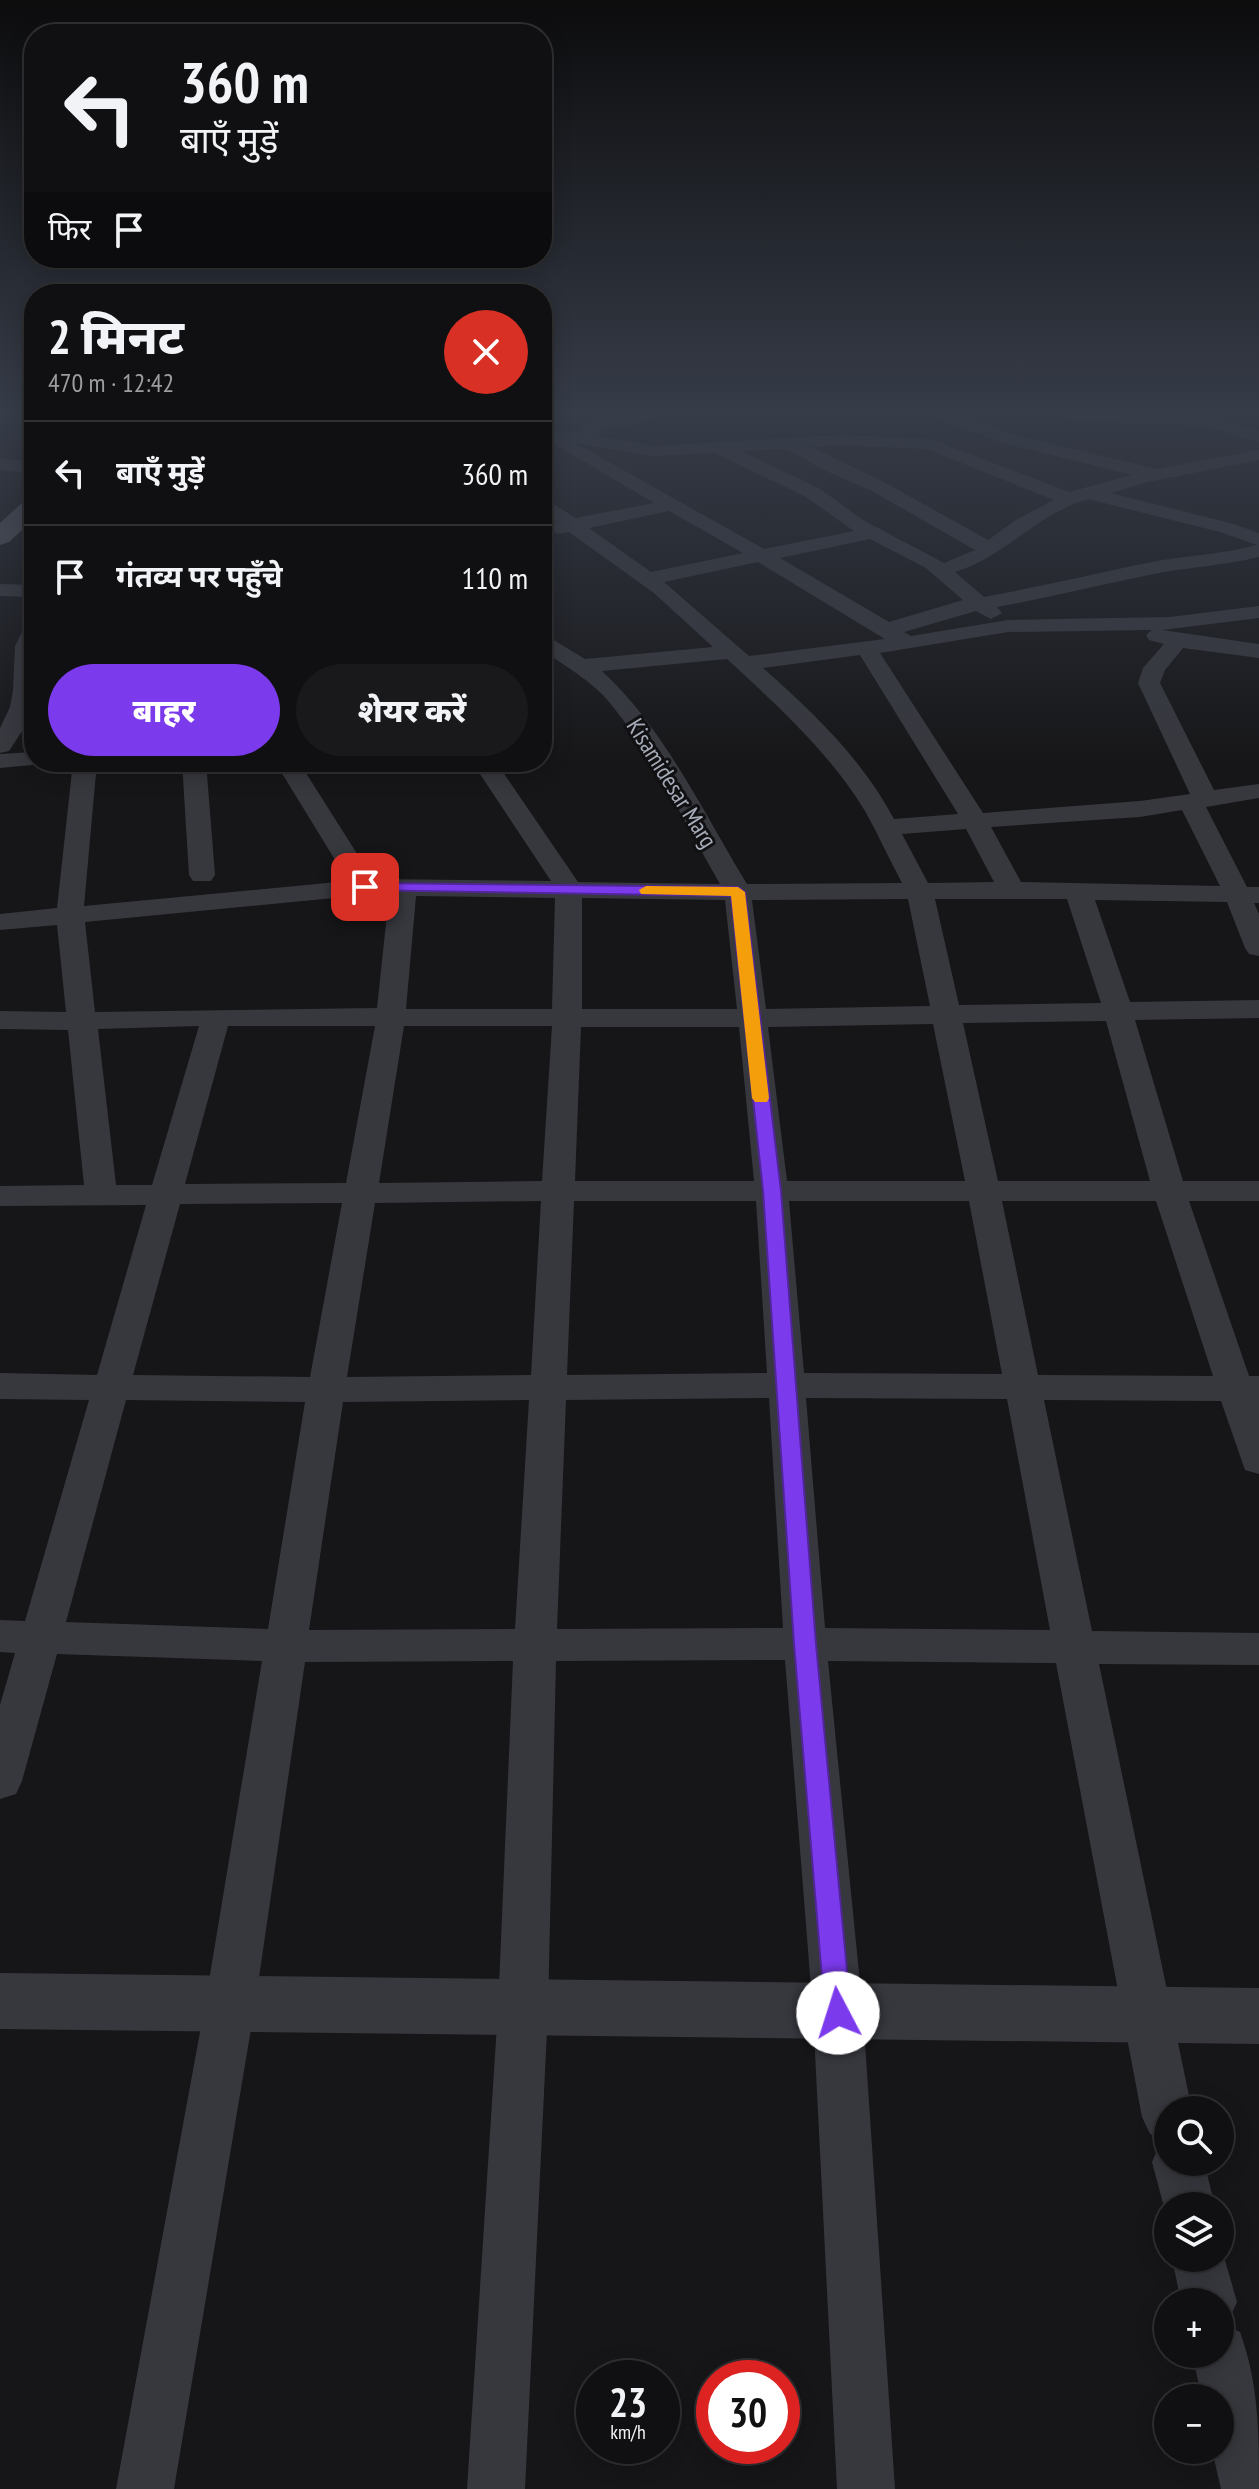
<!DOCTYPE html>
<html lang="hi">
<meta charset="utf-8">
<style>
body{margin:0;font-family:"PT Sans Narrow","Noto Sans Devanagari",sans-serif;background:#19191b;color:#f1f3f6;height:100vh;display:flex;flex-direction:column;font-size:30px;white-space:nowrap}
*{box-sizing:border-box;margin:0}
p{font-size:26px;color:#9c9d9f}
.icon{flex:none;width:44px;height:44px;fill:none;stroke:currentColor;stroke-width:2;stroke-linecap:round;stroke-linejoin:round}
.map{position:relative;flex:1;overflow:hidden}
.details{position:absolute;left:24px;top:284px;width:528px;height:488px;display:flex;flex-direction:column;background:#101012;border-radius:32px;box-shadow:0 4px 20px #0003,0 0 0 2px #303032}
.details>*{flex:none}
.guide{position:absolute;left:24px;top:24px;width:528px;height:244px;border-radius:32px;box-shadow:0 4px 20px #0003,0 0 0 2px #303032;background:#101012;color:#f1f3f6;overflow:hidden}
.fabs{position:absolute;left:1154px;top:2096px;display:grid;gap:16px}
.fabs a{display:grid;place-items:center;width:80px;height:80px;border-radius:50%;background:#101012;box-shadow:0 4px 20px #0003,0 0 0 2px #303032;font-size:40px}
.speed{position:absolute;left:576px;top:2360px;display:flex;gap:16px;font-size:40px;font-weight:700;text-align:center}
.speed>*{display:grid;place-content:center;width:104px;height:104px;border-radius:50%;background:#101012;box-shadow:0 4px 20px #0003,0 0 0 2px #303032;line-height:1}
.speed small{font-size:20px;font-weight:400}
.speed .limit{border:12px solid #d22;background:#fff;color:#111}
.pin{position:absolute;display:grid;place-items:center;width:68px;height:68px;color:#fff;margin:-34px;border-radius:16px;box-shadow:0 4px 12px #0006}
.me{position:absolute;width:88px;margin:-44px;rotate:355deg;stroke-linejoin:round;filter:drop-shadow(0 0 6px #0008)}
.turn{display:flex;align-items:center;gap:28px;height:168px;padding:0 24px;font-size:36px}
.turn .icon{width:104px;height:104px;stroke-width:2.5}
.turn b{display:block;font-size:56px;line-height:68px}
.then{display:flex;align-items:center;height:76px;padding:0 24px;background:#0003;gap:16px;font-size:30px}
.round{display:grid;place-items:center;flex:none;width:84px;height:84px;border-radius:42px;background:#19191b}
.overview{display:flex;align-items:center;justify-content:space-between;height:136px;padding:0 24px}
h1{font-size:48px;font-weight:800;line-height:60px}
.cta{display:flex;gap:16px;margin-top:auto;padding:16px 24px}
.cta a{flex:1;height:92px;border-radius:48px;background:#7c3aed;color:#fff;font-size:32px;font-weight:800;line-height:92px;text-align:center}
.cta a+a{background:#19191b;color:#f1f3f6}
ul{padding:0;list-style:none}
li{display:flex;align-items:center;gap:24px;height:104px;padding:0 24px;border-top:2px solid #303032}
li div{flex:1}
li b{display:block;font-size:30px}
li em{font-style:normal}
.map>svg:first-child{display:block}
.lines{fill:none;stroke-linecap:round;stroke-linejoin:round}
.minor{fill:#37383e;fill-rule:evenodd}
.tertiary{fill:#37383e;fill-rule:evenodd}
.primary{fill:#53555d;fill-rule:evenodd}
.route{fill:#7c3aed;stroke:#51269a;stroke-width:2}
.slow{fill:#f59e0b}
.labels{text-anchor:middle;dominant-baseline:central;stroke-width:6;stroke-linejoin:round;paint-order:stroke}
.street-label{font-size:24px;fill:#a7acb9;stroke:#111113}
</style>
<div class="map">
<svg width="1259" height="2489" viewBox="0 0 1259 2489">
<rect width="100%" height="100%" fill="#161618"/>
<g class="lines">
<g class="minor">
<path d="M 618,416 L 656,416 L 647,421 L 600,429 L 599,436 L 652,446 L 841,435 L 930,439 L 1069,492 L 1132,475 L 1004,443 L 941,420 L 938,416 L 962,416 L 1016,435 L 1156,469 L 1259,450 L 1259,460 L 1148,482 L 1110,493 L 1234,524 L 1259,533 L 1259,557 C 1222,566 1186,567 1149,575 C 1098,585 1048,598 997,607 L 1002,613 L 991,619 L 976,611 L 904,632 L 911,636 L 1008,620 L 1169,617 L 1259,606 L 1259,618 L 1162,630 L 1259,644 L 1259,658 L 1183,648 L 1165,670 L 1160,683 L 1214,790 L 1259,784 L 1259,798 L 1206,807 L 1247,887 L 1259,887 L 1259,903 L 1254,903 L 1259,914 L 1259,956 L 1249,954 L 1245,948 L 1227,902 L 1095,900 L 1130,1002 L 1259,1000 L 1259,1018 L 1135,1020 L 1183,1181 L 1259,1181 L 1259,1201 L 1189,1201 L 1249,1376 L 1259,1376 L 1259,1474 L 1245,1470 L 1221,1401 L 1044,1400 L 1092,1631 L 1259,1633 L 1259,1665 L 1099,1664 L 1192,2110 L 1168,2110 L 1168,2162 L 1204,2162 L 1215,2206 L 1168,2206 L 1168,2222 L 1152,2162 L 1160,2144 L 1167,2141 L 1150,2134 L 1142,2117 L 1056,1663 L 828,1661 L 863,2013 L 895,2489 L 837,2489 L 813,2013 L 785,1660 L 556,1661 L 548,2009 L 525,2489 L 467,2489 L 498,2009 L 513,1661 L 305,1662 L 255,2005 L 174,2489 L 116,2489 L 205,2005 L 262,1661 L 57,1654 L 22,1781 L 16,1794 L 0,1799 L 0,1705 L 15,1653 L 0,1652 L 0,1620 L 25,1621 L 89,1400 L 0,1399 L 0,1373 L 97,1375 L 146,1205 L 0,1206 L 0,1186 L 84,1185 L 68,1030 L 0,1029 L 0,1011 L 66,1012 L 57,925 L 0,930 L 0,914 L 57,908 L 73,762 L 97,762 L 84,906 L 348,881 L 275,762 L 299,762 L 373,879 L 551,881 L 472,762 L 496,762 L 578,882 L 720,884 C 685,824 654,757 610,703 C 592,681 565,666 542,650 L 542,633 L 585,659 L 713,647 L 654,593 L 569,532 L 558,534 L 548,528 L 556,522 L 542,512 L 542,497 L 576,518 L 654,503 L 553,443 L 542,442 L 542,432 L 582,433 L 582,427 L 589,421 ZM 575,443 L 652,456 L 715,453 L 806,497 L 854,531 L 764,549 ZM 841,445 L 927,449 L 1054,500 L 1016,520 L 988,540 L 884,482 L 811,447 ZM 787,449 L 824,470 L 870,490 L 975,550 L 944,563 L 863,520 L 820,489 L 741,451 ZM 1088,499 L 1220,532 L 1257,545 C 1221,555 1184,555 1147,563 C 1093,574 1039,587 984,597 L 955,572 C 1005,557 1038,513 1088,499 ZM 669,511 L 743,553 L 651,572 L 589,528 ZM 870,539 L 926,568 L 963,600 L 889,622 L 780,558 ZM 758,562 L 885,639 L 749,656 L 664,582 ZM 1152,630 L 1146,635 L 1149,640 L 1164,644 L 1143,668 L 1138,683 L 1190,794 L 1140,801 L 983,813 L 880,653 L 1008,632 ZM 860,655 L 958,814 L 894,819 C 863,760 812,711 763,668 ZM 727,659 C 777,705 829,752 865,811 C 878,834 889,859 902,883 L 747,884 C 703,812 664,728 602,671 ZM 1182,810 L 1220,886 L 1021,882 L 991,827 L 1140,817 ZM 966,829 L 994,882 L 928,883 L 902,834 ZM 365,895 L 389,895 L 377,1008 L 95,1012 L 85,922 ZM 416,896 L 555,898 L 552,1009 L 406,1009 ZM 582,898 L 725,900 L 737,1009 L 582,1009 ZM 908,899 L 930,1006 L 766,1009 L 752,900 ZM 935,899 L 1067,899 L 1101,1003 L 959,1005 ZM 1106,1021 L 1150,1181 L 998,1181 L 963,1023 ZM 933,1024 L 965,1181 L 787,1181 L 768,1027 ZM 199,1026 L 152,1185 L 116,1185 L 98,1029 ZM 228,1026 L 375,1026 L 346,1183 L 185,1184 ZM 404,1026 L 552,1026 L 542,1181 L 379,1183 ZM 581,1027 L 739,1027 L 754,1181 L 575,1181 ZM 541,1201 L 531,1375 L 347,1377 L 375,1203 ZM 574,1201 L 756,1201 L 767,1373 L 567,1375 ZM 789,1201 L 969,1201 L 1002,1374 L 804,1373 ZM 1002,1201 L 1156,1201 L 1213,1376 L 1038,1375 ZM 342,1203 L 310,1377 L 133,1375 L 180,1204 ZM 769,1398 L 783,1628 L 557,1629 L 566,1400 ZM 806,1398 L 1007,1399 L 1050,1630 L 825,1628 ZM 126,1400 L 305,1402 L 268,1629 L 66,1622 ZM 529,1400 L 515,1629 L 309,1630 L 343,1402 Z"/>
<polygon points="1063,416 1209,416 1259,431 1259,442 1204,425 1072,421"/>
<polygon points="0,458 34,462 34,474 0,470"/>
<polygon points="0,584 34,585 34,597 0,596"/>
<polygon points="34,622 34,704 26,725 9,751 0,753 0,728 10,707 13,691 15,646 26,624"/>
<polygon points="34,752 34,762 44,762 43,764 0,768 0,754"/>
<polygon points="182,762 206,762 215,875 211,881 193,881 189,875"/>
<path d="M 1220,2243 L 1237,2302 L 1228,2321 L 1221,2324 L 1240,2332 C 1259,2385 1259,2433 1259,2489 L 1221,2489 L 1212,2450 L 1220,2450 L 1220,2398 L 1202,2398 L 1192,2354 L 1220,2354 L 1220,2302 L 1181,2302 L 1172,2258 L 1220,2258 Z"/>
</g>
<polygon class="tertiary" points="0,1973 1259,1988 1259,2044 0,2029"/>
<polygon class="primary" points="34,498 34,519 9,542 0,545 0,523 25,500"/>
</g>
<linearGradient id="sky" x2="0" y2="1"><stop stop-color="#0c0c0d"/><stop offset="0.54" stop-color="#363c48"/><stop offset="1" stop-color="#363c48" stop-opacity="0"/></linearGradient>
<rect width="1259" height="764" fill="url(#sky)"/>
<polygon class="route" points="365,883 738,887 745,892 781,1191 816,1644 851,2013 847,2021 838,2025 829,2021 825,2013 794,1644 763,1191 731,896 360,890 360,884"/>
<polygon class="slow" points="646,886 738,887 745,892 769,1098 767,1102 755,1102 752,1098 731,896 641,894 639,890"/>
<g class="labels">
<g class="street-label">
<text transform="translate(672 783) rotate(58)">Kisamidesar Marg</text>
</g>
</g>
</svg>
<div class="fabs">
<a><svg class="icon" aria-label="search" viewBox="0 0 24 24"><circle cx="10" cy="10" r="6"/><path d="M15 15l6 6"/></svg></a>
<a><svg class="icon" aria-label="layers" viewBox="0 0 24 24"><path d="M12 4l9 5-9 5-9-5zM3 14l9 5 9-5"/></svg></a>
<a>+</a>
<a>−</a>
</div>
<div class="speed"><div>23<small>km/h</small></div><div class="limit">30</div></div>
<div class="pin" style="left:365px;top:887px;background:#d93025"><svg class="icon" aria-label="arrive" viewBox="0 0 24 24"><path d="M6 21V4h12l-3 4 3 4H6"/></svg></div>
<svg class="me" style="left:838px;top:2013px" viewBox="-20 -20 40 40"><circle r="19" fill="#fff"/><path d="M0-13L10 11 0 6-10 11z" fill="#7c3aed"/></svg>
<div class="guide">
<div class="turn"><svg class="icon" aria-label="left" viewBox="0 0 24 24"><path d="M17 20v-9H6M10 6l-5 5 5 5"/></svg><div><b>360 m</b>बाएँ मुड़ें</div></div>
<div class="then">फिर<svg class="icon" aria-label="arrive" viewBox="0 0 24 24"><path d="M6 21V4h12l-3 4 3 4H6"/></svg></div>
</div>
<section class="details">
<div class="overview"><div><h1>2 मिनट</h1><p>470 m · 12:42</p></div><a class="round" style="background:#d93025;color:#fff"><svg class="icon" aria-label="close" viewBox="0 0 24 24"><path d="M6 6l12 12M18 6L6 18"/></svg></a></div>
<ul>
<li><svg class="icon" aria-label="left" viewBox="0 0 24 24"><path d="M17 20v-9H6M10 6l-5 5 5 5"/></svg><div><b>बाएँ मुड़ें</b></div><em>360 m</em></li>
<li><svg class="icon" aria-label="arrive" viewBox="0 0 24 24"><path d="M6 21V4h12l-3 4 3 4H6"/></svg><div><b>गंतव्य पर पहुँचे</b></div><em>110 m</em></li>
</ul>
<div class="cta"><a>बाहर</a><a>शेयर करें</a></div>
</section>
</div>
